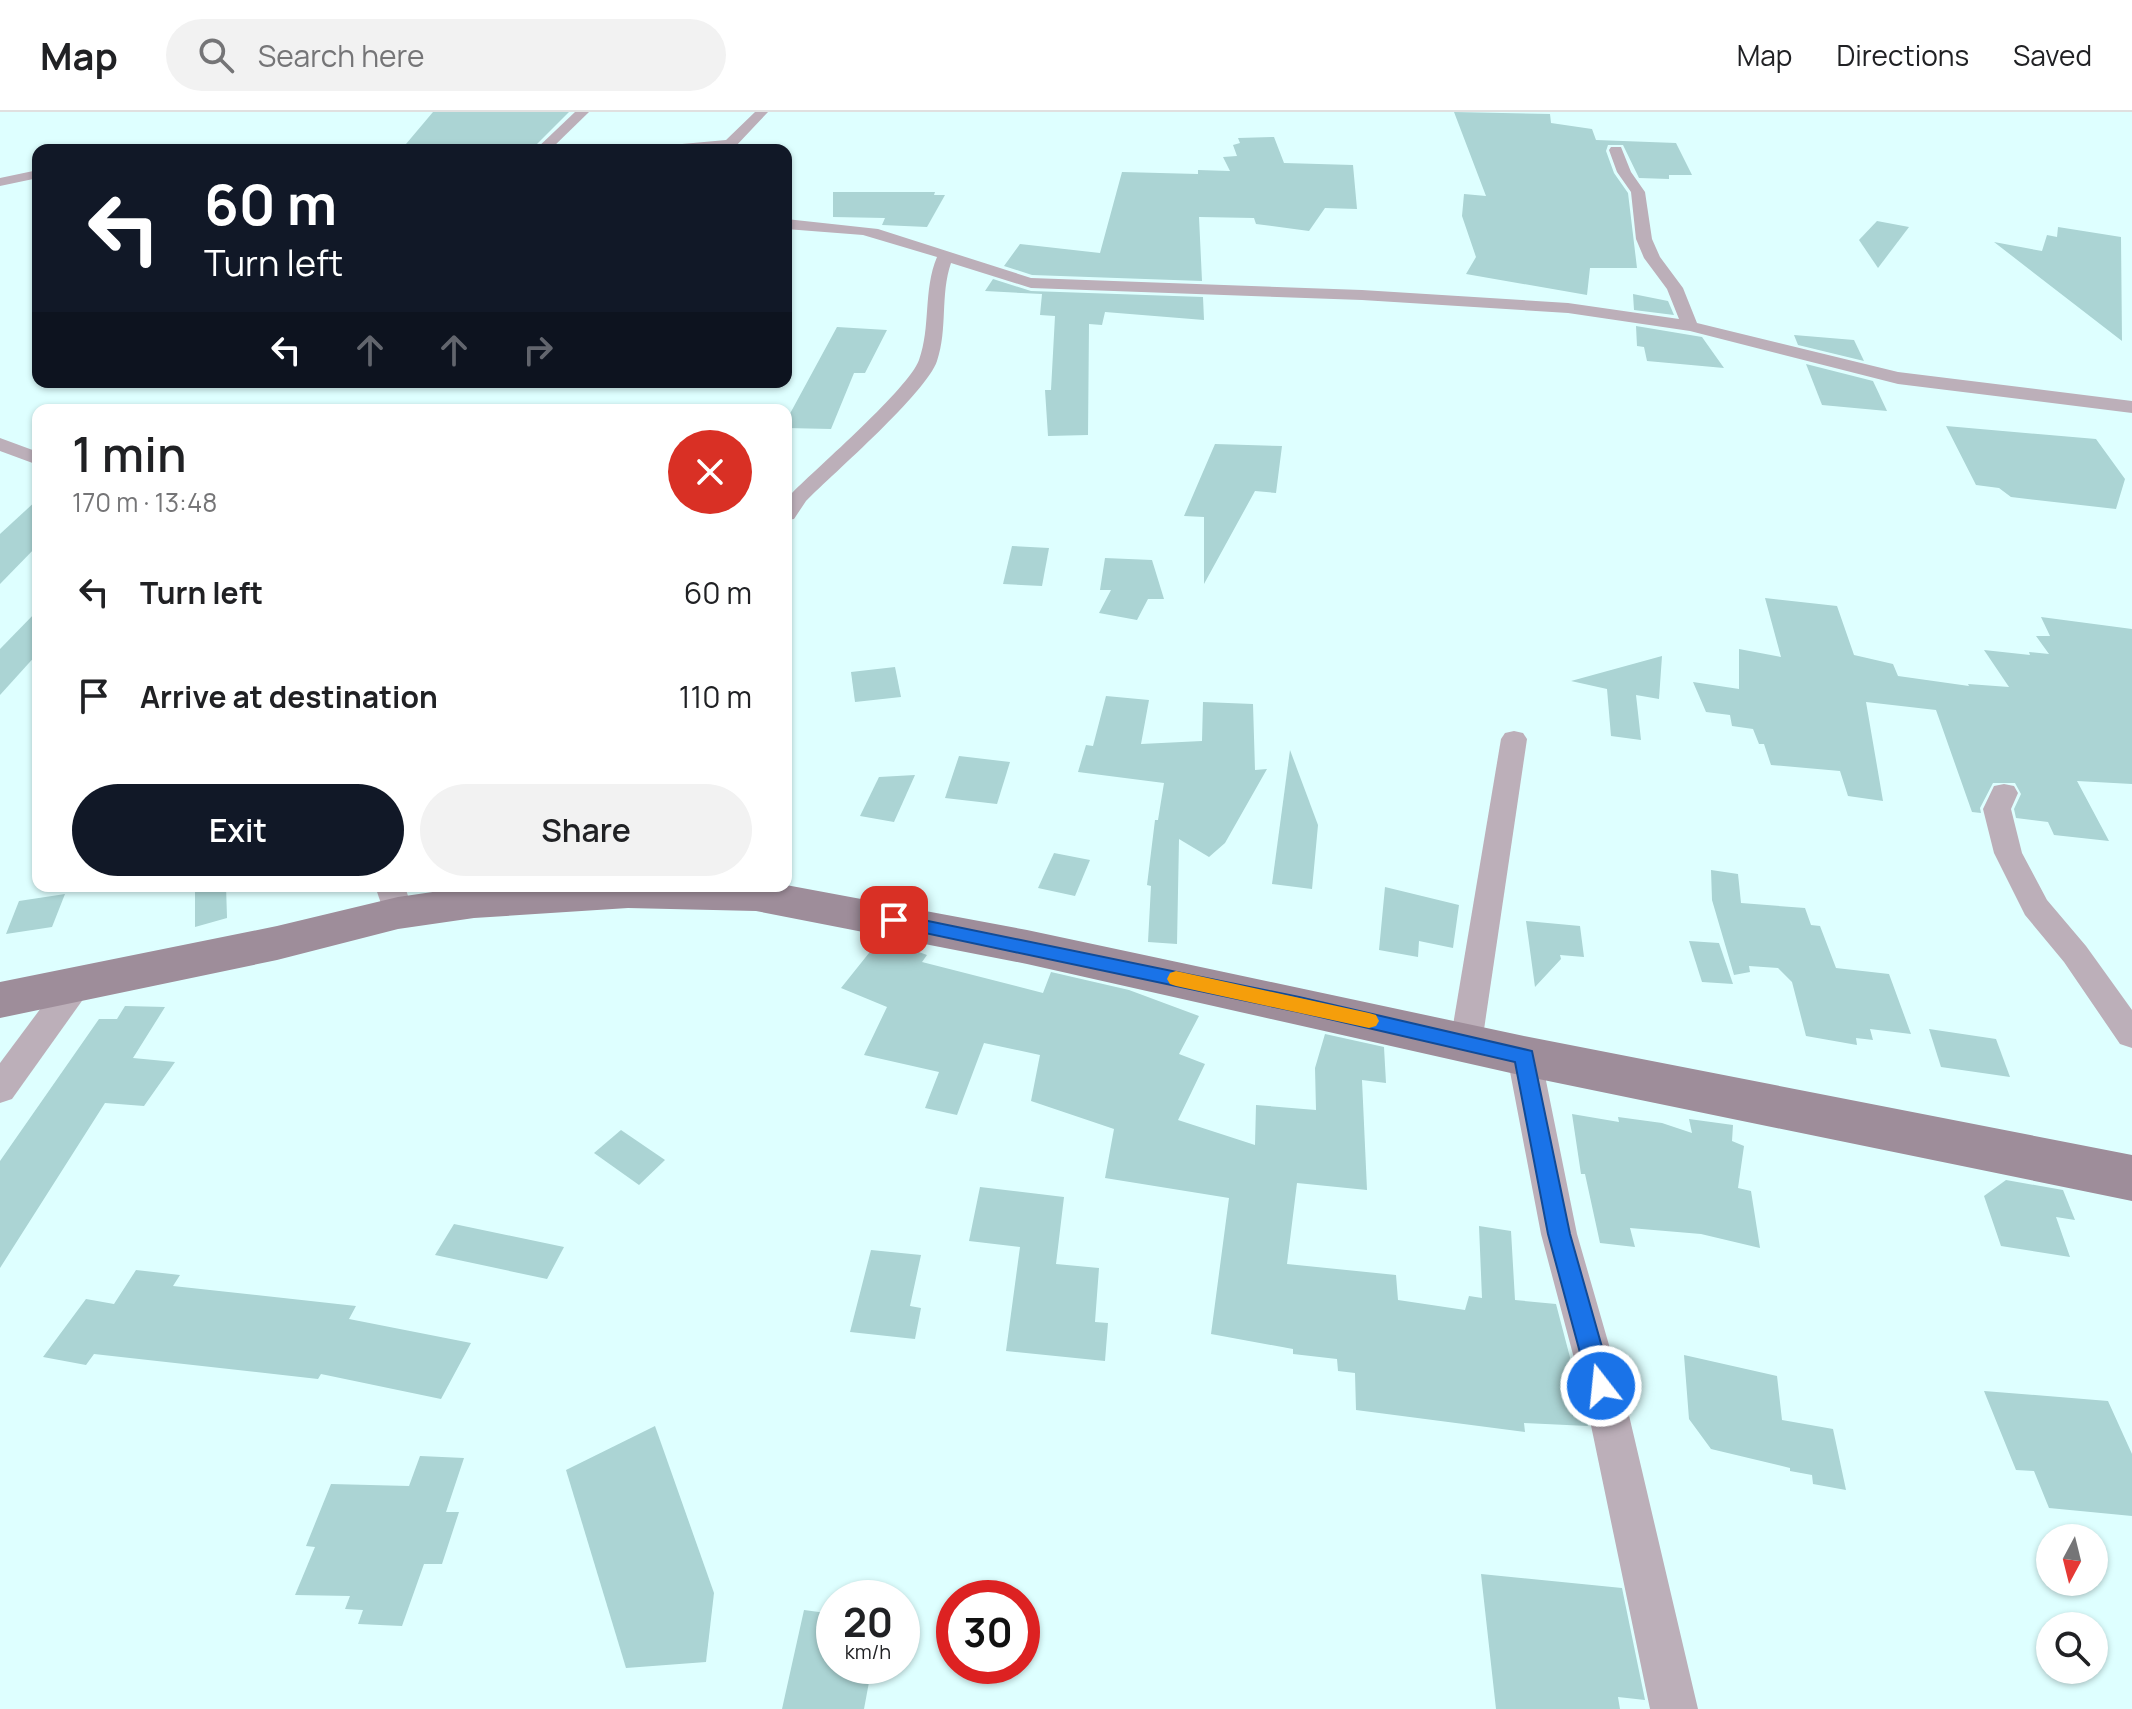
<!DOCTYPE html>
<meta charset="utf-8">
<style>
body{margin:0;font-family:Manrope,sans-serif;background:#f2f2f2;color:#202124;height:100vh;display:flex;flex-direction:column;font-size:30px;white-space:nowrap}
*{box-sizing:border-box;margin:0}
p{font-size:26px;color:#757577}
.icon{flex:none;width:44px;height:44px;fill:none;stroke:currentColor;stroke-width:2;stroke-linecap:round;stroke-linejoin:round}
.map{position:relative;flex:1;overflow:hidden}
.details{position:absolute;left:32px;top:292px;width:760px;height:488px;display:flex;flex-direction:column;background:#fff;border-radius:16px;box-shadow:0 2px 6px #0004}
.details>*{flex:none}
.hud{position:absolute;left:32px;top:32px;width:760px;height:244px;border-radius:16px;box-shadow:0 2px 6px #0004;background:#111827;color:#fff;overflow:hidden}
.needle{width:52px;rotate:187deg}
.controls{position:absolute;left:2036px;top:1412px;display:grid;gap:16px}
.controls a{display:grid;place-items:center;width:72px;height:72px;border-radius:50%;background:#fff;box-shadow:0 2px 6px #0004;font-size:40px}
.speed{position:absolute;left:816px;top:1468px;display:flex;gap:16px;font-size:40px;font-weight:700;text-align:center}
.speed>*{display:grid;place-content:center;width:104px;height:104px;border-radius:50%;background:#fff;box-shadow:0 2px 6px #0004;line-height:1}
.speed small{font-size:20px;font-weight:400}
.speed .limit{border:12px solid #d22;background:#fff;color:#111}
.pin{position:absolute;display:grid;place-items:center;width:68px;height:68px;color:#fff;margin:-34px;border-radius:16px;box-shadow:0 4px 12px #0006}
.me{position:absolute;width:88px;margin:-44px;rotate:344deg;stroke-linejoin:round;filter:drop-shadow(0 0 6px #0008)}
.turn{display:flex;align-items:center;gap:28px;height:168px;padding:0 40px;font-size:36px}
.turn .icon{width:104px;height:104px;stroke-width:2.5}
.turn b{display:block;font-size:56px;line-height:68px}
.lanes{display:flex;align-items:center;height:76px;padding:0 40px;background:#0003;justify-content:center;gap:40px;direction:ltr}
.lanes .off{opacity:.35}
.round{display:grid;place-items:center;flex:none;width:84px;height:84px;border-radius:42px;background:#f2f2f2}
.head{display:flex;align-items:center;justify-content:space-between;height:136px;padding:0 40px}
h1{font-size:48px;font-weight:600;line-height:60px}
.cta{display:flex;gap:16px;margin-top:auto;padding:16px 40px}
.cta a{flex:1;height:92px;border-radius:48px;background:#111827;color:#fff;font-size:32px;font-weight:600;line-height:92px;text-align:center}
.cta a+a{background:#f2f2f2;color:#202124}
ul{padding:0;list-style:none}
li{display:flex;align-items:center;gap:24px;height:104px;padding:0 40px}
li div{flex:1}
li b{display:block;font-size:30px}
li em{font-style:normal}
header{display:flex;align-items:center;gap:48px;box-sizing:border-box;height:112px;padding:0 40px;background:#fff;border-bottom:2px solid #e0e0e0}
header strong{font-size:38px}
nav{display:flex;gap:44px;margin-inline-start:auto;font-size:28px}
.search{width:560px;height:72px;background:#f2f2f2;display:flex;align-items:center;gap:20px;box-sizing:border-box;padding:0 28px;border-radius:44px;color:#757577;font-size:30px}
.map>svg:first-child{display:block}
.building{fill:#abd4d4}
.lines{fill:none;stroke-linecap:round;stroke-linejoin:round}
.street{fill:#bcafb9;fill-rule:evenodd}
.secondary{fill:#9e8d9a;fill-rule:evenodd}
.route{fill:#1a73e8;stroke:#114b97;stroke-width:2}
.slow{fill:#f59e0b}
</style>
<header>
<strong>Map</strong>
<div class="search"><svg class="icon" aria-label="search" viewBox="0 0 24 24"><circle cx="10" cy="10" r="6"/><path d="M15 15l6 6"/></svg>Search here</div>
<nav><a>Map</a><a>Directions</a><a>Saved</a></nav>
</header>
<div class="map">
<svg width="2132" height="1597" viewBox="0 0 2132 1597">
<rect width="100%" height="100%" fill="#deffff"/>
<g class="building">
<polygon points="433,0 569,0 531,38 423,38 429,32 406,32"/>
<polygon points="1454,0 1550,2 1551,11 1592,17 1596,28 1676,31 1692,63 1669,63 1669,67 1639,66 1623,33 1608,33 1606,39 1614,61 1628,81 1637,156 1590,156 1587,183 1466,162 1476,145 1462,104 1464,82 1486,84"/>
<polygon points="1274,25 1284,51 1353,53 1357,97 1325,96 1309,119 1256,112 1254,106 1199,105 1202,169 1032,163 1004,154 1020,132 1100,141 1122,60 1198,62 1198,58 1230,59 1223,45 1237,44 1233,33 1240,31 1238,26"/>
<polygon points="833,80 935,80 934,83 945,83 927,115 882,113 885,106 833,105"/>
<polygon points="1877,109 1909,115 1878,156 1859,128"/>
<polygon points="2058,115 2121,125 2122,229 1994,130 2042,139 2047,123 2057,125"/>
<polygon points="993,167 1031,179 1203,185 1204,208 1105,200 1102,213 1089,212 1088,323 1048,324 1045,278 1051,278 1055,204 1040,203 1042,182 985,179"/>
<polygon points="1633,182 1668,189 1674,203 1634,198"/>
<polygon points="1636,214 1702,225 1724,256 1647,249 1644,235 1637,234"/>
<polygon points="837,215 887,218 865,261 854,261 831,317 786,316 786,309"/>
<polygon points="1794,223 1854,228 1864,249 1798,233"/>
<polygon points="1806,252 1873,269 1887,299 1822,293"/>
<polygon points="1946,314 2096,327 2125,367 2116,397 2011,385 1999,376 1976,373"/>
<polygon points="1215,332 1282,334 1276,381 1255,379 1204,472 1204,405 1184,404"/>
<polygon points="38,387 38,433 0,472 0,422"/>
<polygon points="1012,434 1049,436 1042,474 1003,472"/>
<polygon points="1105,446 1152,448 1164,487 1148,487 1137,508 1099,501 1111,478 1100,478"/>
<polygon points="1765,486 1837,494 1854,543 1893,552 1898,564 1969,574 1968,572 2009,575 1984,538 2030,543 2029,540 2049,542 2036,524 2050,524 2041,505 2132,517 2132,672 2077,669 2109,729 2054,723 2048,710 2016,706 2014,697 2021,682 2015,671 1993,671 1980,696 1981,701 1972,700 1936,598 1866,590 1883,689 1848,684 1840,659 1771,653 1764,632 1759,632 1753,617 1732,614 1730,603 1706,600 1693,570 1739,577 1739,537 1781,545"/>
<polygon points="38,498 38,541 0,583 0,537"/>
<polygon points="1662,544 1659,587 1636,583 1641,628 1611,624 1607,577 1571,569"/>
<polygon points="895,555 901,585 855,590 851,560"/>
<polygon points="1106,584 1149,588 1141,632 1202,629 1203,590 1253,592 1255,658 1267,657 1225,731 1209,745 1179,727 1177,832 1148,830 1151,774 1147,773 1155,708 1158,708 1164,671 1078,660 1086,633 1093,634"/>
<polygon points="1290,638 1318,713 1312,777 1272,772"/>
<polygon points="959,644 1010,650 997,692 945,686"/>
<polygon points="915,663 894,710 860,704 879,665"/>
<polygon points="1054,741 1090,748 1075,784 1038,776"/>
<polygon points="1711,758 1738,762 1741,791 1805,796 1811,813 1820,814 1836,856 1889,862 1911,922 1870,917 1873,928 1856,926 1857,933 1806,924 1792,870 1778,856 1749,854 1750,860 1734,863 1712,788"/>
<polygon points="209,774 226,774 227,806 195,815 195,778"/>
<polygon points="1385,775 1459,793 1453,836 1419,829 1418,845 1379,838"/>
<polygon points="65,782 52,815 6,822 19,789"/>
<polygon points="1526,809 1580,814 1584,845 1560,843 1561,847 1535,875"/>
<polygon points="881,826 927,843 922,850 1043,881 1051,860 1129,878 1199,904 1179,942 1205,952 1178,1008 1255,1033 1256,993 1316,998 1315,956 1325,922 1384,935 1386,971 1362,968 1367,1078 1297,1071 1287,1152 1396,1163 1398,1188 1465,1198 1469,1184 1482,1186 1479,1114 1511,1119 1515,1188 1556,1192 1588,1314 1524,1311 1525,1320 1356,1298 1355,1261 1338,1259 1337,1247 1293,1242 1293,1237 1211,1222 1229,1086 1105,1066 1114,1017 1031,989 1040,943 984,931 957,1003 925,996 939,960 864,943 887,895 841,876"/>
<polygon points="1689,829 1719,831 1733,872 1702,870"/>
<polygon points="125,894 165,895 133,946 175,950 144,994 105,991 0,1156 0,1049 99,907 117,907"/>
<polygon points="1929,917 1996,927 2010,965 1941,955"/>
<polygon points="1572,1002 1619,1010 1618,1005 1662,1011 1692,1021 1689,1007 1733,1013 1732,1029 1744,1034 1738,1076 1751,1079 1760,1136 1701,1122 1630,1116 1635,1135 1600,1131 1585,1062 1581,1062"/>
<polygon points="621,1018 665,1048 639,1073 594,1041"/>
<polygon points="2006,1068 2063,1078 2075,1108 2056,1105 2070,1145 2001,1134 1984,1084"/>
<polygon points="980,1075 1064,1085 1056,1152 1099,1156 1095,1210 1108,1211 1105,1249 1006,1239 1020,1135 969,1129"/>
<polygon points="454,1112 564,1135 547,1167 435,1143"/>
<polygon points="871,1138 921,1143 910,1194 921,1196 915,1227 850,1220"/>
<polygon points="136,1158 180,1163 173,1174 356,1194 349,1207 471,1231 441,1287 321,1262 318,1267 94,1242 86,1253 43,1245 86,1187 114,1192"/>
<polygon points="1684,1243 1777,1264 1782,1308 1833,1317 1846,1378 1813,1372 1812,1363 1790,1359 1790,1356 1711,1337 1689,1307"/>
<polygon points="1984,1279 2108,1289 2132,1342 2132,1404 2049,1396 2034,1359 2016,1358"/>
<polygon points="655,1314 714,1481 706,1550 626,1556 566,1358"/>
<polygon points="420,1344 464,1346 446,1400 459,1400 442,1452 424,1452 402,1514 358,1512 363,1498 345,1497 350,1484 295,1483 315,1435 306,1434 331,1372 409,1374"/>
<polygon points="1481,1462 1622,1476 1645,1588 1618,1585 1620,1597 1496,1597"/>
<polygon points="804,1498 834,1502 834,1554 872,1554 864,1597 782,1597"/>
</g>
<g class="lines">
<g class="street">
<polygon points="575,0 589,0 550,38 535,38"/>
<polygon points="755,0 768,0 735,35 653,38 660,34 726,28"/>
<path d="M 1611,35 L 1621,35 L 1631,60 L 1645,80 L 1652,127 L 1660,145 L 1683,176 L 1697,211 L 1898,260 L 2132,289 L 2132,301 L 1898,272 L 1690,219 L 1568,201 L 1362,188 L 1031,176 L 951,151 C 940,183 948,217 937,249 C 926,281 835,360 806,389 L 794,407 L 786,408 L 786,388 L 792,381 C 818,355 909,276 919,248 C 931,215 923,178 937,145 L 863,123 L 786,117 L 786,107 L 878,117 L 1031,166 L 1362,178 L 1568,191 L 1679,207 L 1667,177 L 1644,146 L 1636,127 L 1631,80 L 1617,60 L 1609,38 Z"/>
<polygon points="38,58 38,66 0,74 0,66"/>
<polygon points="0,326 38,340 38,353 0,339"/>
<polygon points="1514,619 1523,621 1527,627 1482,931 1478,940 1466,944 1454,940 1450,931 1501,627 1505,621"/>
<polygon points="2004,672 2014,674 2018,681 2011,697 2022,741 2047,788 2086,834 2132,898 2132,936 2120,932 2064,850 2025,803 1994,741 1983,697 1994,674"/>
<polygon points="375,774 405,774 413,801 409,809 398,812 387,809"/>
<polygon points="78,858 89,861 94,870 89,879 12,987 0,991 0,951 67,861"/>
<polygon points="1524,931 1536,935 1541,944 1577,1122 1628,1299 1698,1597 1650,1597 1588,1299 1541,1122 1507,944 1512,935"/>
</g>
<polygon class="secondary" points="786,773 1027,818 1524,924 2132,1043 2132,1089 1524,964 1027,852 756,799 628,796 474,806 398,817 277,848 0,906 0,870 277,814 398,785 474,774"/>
</g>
<polygon class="route" points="894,802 1299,885 1532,939 1570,1122 1613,1274 1610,1283 1601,1286 1592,1283 1589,1274 1548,1122 1515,950 1299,900 887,813 885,808 887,804"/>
<polygon class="slow" points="1176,859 1369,901 1376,903 1379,909 1376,914 1369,916 1176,874 1170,872 1167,867 1170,861"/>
</svg>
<div class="controls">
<a><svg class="needle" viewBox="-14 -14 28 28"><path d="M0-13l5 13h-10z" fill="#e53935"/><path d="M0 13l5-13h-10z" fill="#757577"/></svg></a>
<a><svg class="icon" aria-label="search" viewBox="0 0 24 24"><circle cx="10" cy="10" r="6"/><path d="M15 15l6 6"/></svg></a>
</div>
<div class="speed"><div>20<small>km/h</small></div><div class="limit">30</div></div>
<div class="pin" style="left:894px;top:808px;background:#d93025"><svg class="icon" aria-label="arrive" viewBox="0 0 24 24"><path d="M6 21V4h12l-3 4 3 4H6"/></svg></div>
<svg class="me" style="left:1601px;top:1274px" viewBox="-20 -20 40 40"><circle r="17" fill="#1a73e8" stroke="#fff" stroke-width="3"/><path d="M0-11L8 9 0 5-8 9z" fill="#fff"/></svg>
<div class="hud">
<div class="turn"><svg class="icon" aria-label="left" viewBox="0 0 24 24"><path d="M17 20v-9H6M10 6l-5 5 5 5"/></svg><div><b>60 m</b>Turn left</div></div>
<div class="lanes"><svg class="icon" aria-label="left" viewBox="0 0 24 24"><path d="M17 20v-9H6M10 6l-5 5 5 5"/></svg><svg class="icon off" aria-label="ahead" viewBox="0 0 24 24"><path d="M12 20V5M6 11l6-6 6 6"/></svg><svg class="icon off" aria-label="ahead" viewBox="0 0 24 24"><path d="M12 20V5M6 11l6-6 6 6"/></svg><svg class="icon off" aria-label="right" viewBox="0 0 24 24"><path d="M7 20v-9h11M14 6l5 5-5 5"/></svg></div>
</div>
<section class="details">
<div class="head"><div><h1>1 min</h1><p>170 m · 13:48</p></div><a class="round" style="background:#d93025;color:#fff"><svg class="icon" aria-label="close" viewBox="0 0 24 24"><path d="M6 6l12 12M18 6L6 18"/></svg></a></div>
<ul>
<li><svg class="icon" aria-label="left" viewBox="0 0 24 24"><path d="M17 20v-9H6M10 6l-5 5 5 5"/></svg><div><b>Turn left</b></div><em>60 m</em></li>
<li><svg class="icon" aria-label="arrive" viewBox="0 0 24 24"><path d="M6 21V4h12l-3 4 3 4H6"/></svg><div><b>Arrive at destination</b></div><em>110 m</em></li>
</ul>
<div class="cta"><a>Exit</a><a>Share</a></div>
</section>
</div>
